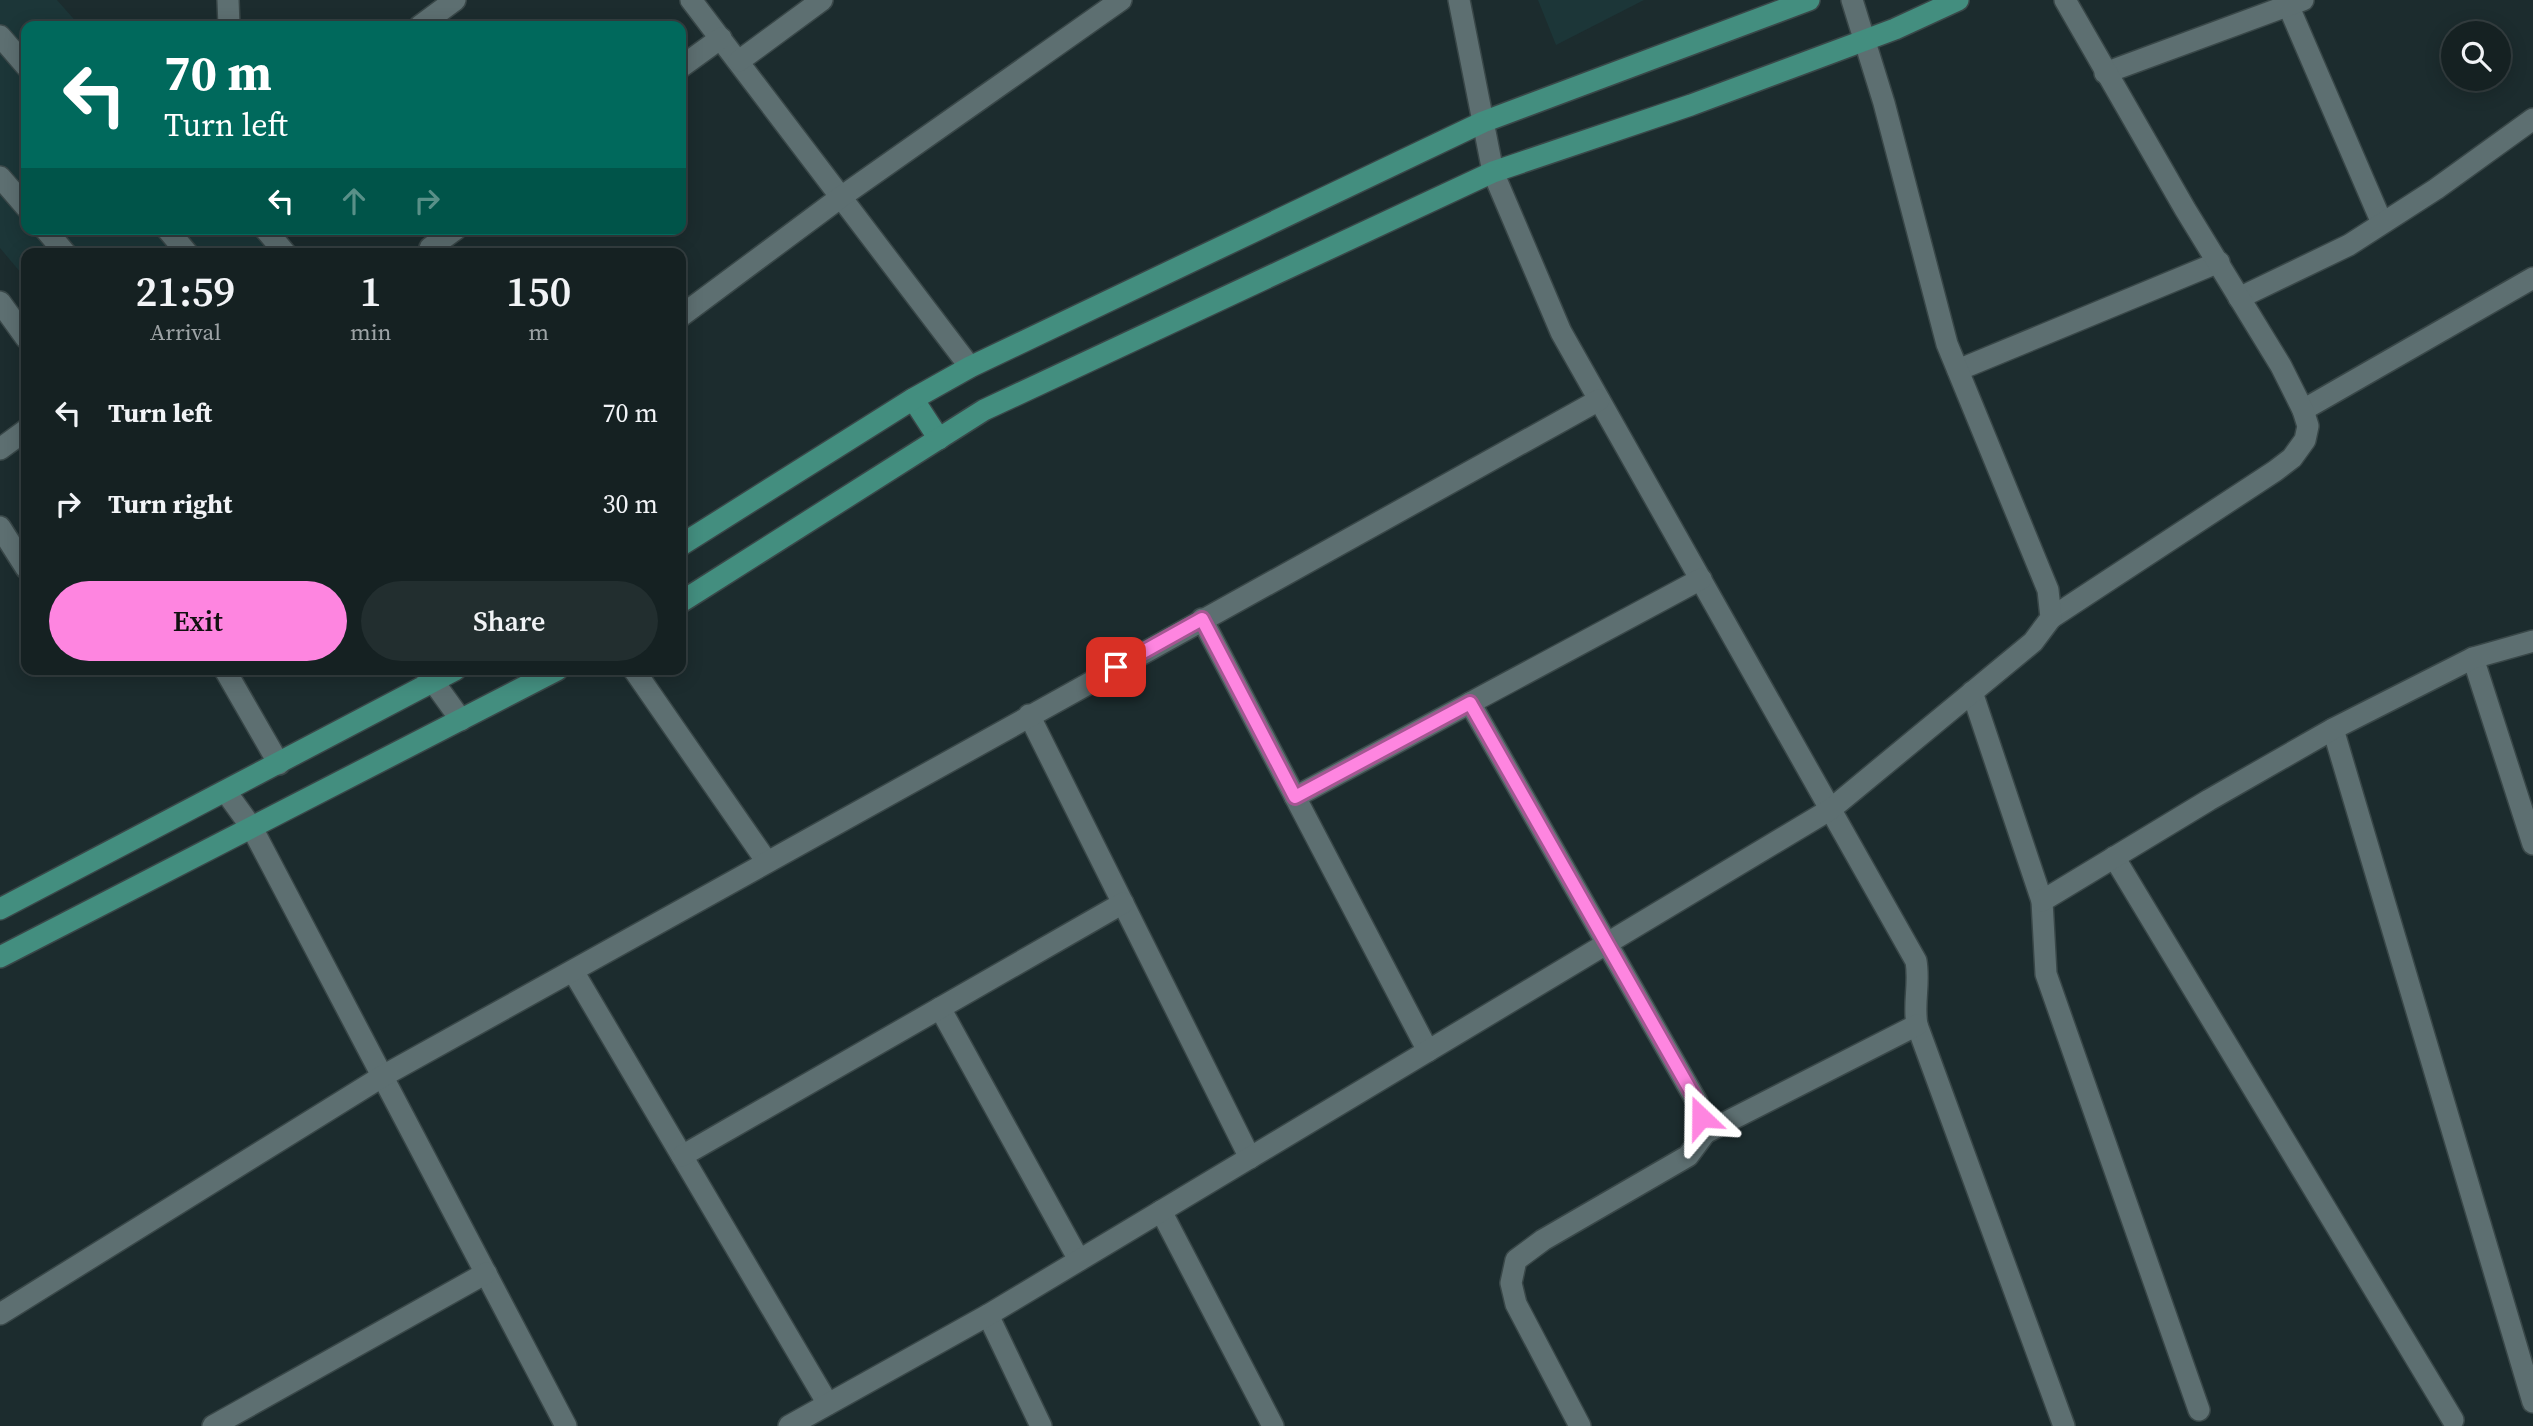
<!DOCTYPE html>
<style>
body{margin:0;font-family:"Source Serif 4",serif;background:#222e2f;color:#f1f3f6;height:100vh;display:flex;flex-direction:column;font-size:26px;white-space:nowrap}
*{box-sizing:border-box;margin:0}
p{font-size:23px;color:#9da3a5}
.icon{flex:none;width:38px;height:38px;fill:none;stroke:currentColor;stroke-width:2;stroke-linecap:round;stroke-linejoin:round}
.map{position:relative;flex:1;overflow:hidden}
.panel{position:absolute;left:21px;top:248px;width:665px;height:427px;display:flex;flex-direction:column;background:#152122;border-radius:14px;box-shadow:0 4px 18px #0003,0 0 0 2px #343e40}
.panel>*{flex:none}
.guide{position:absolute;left:21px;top:21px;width:665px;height:214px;border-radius:14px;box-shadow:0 4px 18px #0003,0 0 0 2px #343e40;background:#00695c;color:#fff;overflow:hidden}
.buttons{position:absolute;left:2441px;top:21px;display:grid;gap:14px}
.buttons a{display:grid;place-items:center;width:70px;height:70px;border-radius:50%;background:#152122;box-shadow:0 4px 18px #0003,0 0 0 2px #343e40;font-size:35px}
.pin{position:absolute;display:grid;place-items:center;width:60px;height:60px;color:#fff;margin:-30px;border-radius:14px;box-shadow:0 4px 10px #0006}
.me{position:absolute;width:77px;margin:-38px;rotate:337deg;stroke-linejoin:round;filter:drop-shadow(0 0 5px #0008)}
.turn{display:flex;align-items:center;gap:24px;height:147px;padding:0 28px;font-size:32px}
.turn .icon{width:91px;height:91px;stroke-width:2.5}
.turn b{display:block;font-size:49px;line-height:60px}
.lanes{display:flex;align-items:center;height:66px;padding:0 28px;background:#0003;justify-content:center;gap:35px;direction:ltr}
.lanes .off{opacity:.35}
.eta{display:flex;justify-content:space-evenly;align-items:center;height:119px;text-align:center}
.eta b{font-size:42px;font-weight:600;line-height:49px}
.primary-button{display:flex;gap:14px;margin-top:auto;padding:14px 28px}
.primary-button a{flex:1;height:80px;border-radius:42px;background:#fe85e0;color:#111;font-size:28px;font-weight:600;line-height:80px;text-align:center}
.primary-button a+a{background:#222e2f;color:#f1f3f6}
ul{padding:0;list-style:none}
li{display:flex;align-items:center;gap:21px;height:91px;padding:0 28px}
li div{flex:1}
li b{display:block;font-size:26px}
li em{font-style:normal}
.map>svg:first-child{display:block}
.built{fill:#1c3638}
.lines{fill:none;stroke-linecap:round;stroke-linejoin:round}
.minor-casing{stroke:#394748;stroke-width:24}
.major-casing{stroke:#394748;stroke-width:24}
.minor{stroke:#5d6f71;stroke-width:21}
.major{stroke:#438e7f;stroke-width:21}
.route-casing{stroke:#a55692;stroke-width:18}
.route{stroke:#fe85e0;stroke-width:12}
</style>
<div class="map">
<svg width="2533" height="1426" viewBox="0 0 2533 1426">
<rect width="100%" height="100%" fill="#1c2c2e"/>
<g class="built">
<polygon points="0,0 57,0 80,26 26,26 26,229 255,229 277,254 26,254 26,279 0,248"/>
<polygon points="1538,0 1644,0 1556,45"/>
</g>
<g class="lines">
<defs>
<g id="minor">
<polyline points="228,0 229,26"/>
<polyline points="691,0 970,367"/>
<path d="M 1459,0 L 1493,172 L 1561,332 L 1916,961 C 1920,984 1913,1003 1917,1025 L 2064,1426"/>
<polyline points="2288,5 2382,223"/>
<polyline points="420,26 455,0"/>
<polyline points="0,36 26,66"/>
<polyline points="739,61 822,0"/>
<polyline points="681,67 721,38"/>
<polyline points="2105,73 2303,0"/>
<polyline points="0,177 26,207"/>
<polyline points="45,229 66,254"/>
<polyline points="167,229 188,254"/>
<polyline points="265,229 286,254"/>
<polyline points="430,248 456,229"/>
<polyline points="2239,298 2349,245 2436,189 2533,119"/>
<polyline points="0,302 26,338"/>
<polyline points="681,316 841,197 1121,0"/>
<polyline points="1958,370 2219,262"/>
<polyline points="2303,410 2533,278"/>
<polyline points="0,449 26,430"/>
<polyline points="0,527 26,568"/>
<polyline points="2051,618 2275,471 2292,458 2305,440 2308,426 2303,410 2281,366 2185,209 2065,0"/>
<polyline points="1202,619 1428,1051"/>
<polyline points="2473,658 2533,844"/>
<polyline points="225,670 279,764"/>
<polyline points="425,670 461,720"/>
<polyline points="634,670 767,862"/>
<polyline points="1972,692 2042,901 2046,974 2199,1410"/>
<polyline points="1470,703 1697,1102 1705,1133 1688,1156 1543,1240 1516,1260 1511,1283 1516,1304 1580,1426"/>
<polyline points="1029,715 1250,1158"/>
<polyline points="2333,729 2533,1402"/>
<polyline points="226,792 252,828 566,1426"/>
<polyline points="1295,797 1701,579"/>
<polyline points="2114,857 2453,1420"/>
<polyline points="2042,901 2209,800 2333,729 2473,658 2533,641"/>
<polyline points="573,971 828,1404"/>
<polyline points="940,1008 1079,1260"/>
<polyline points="1705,1133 1917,1025"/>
<polyline points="682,1156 1123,903"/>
<polyline points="1161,1211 1273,1426"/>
<polyline points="0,1314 383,1076 1599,400"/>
<polyline points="988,1315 1041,1426"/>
<polyline points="213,1426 486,1273"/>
<polyline points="789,1426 988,1315 1831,809 2033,642 2051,618 2048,590 1947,344 1884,103 1852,0"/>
</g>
<g id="major">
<polyline points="913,399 939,439"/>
<polyline points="681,545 913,399 970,367 1483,122 1809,0"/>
<polyline points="681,602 984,410 1493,172 1691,105 1895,29 1958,0"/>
<polyline points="0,909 455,670"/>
<polyline points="0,957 557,670"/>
</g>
</defs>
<use href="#minor" class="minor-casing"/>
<use href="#major" class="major-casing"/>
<use href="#minor" class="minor"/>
<use href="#major" class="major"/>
</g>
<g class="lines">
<defs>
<polyline id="route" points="1116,667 1202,619 1295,797 1470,703 1697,1102 1701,1117"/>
</defs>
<use href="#route" class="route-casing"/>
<use href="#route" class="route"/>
</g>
</svg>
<div class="buttons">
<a><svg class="icon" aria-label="search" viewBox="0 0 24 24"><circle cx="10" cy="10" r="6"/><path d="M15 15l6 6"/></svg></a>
</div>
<div class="pin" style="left:1116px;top:667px;background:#d93025"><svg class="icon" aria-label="arrive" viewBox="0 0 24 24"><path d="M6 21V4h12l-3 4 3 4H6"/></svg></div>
<svg class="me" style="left:1701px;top:1117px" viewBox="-20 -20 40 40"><path d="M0-17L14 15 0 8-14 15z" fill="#fe85e0" stroke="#fff" stroke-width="4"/></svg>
<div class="guide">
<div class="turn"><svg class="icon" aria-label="left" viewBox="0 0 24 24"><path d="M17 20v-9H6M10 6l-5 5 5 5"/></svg><div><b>70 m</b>Turn left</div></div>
<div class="lanes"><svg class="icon" aria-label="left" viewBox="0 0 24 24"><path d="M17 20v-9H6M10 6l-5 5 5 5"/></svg><svg class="icon off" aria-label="ahead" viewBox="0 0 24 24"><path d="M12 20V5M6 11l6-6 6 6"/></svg><svg class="icon off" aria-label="right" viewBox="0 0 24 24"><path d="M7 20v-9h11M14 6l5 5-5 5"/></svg></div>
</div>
<section class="panel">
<div class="eta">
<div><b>21:59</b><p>Arrival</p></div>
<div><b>1</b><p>min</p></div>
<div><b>150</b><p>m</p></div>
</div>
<ul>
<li><svg class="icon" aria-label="left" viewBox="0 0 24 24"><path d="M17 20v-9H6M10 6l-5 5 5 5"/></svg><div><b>Turn left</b></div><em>70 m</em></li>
<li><svg class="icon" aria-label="right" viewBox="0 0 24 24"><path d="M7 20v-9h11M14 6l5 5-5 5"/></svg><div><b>Turn right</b></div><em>30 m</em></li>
</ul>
<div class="primary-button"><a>Exit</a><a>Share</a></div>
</section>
</div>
